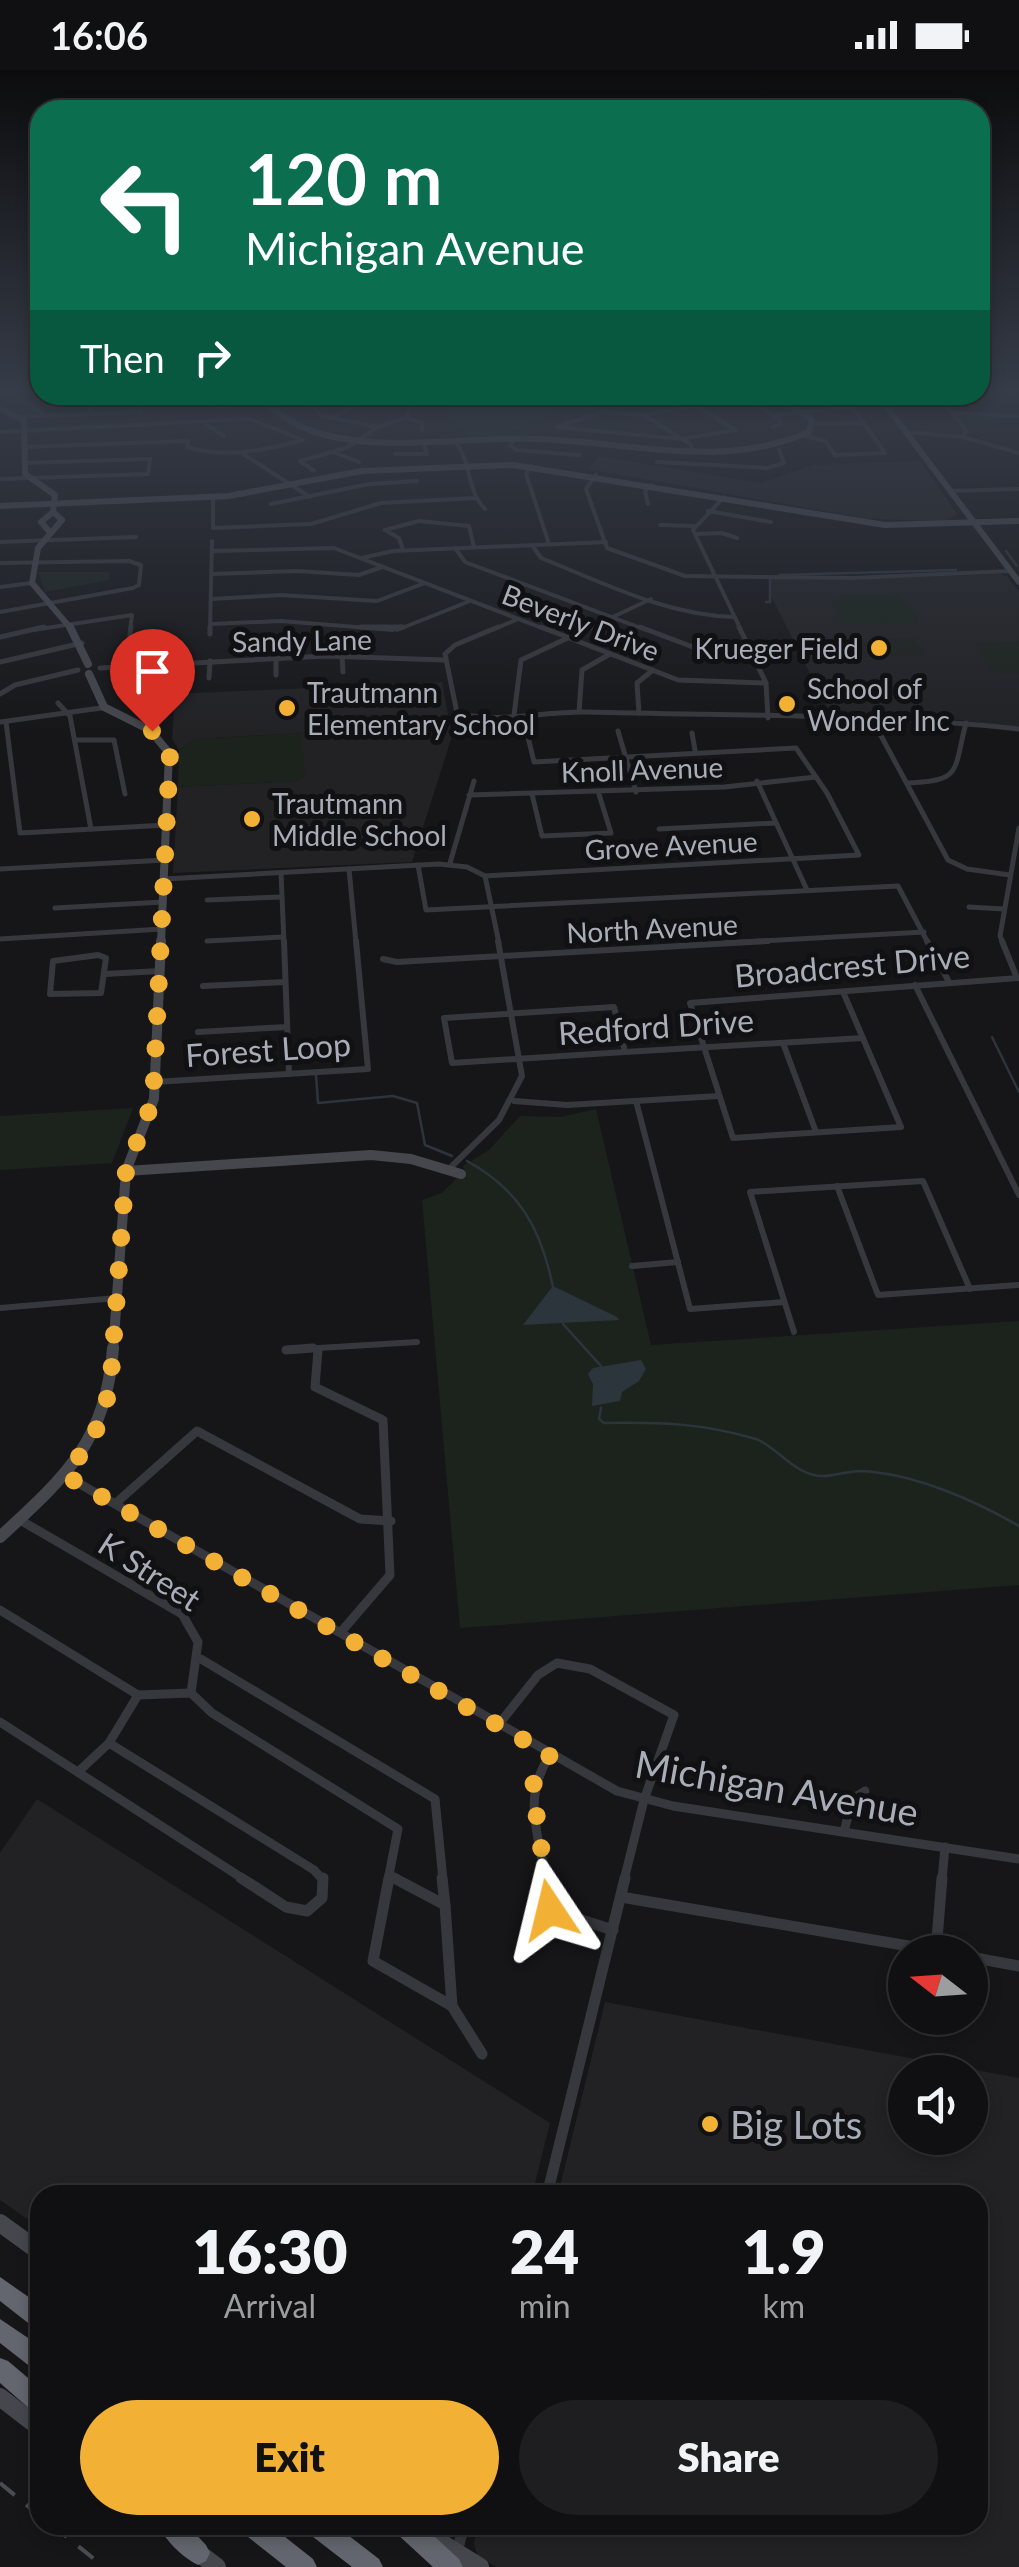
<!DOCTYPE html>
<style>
body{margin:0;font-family:Lato,sans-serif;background:#1e1e20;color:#f1f3f6;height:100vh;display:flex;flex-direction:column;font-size:38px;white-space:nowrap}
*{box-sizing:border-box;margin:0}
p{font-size:32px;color:#9c9d9f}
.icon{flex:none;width:55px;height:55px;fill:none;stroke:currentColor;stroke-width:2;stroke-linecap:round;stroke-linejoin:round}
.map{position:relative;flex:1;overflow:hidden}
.side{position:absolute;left:30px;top:2115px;width:958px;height:350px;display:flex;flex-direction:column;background:#101012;border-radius:30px;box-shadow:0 5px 15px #0003,0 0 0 2px #303032}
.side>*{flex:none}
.hud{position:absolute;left:30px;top:30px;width:960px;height:305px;border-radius:30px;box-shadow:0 5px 15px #0003,0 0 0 2px #303032;background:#0b6e4f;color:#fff;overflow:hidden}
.needle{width:65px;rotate:287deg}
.controls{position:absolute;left:888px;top:1865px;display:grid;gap:20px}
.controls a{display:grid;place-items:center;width:100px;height:100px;border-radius:50%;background:#101012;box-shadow:0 5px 15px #0003,0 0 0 2px #303032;font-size:50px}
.pin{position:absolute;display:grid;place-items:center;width:85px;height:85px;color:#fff;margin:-102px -42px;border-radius:50% 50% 50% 0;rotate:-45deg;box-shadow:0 0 10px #0007}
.pin .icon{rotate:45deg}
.me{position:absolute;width:110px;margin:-55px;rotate:350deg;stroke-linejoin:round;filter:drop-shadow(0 0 8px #0008)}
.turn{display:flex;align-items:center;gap:35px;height:210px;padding:0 50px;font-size:45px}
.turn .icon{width:130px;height:130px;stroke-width:2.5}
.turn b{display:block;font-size:70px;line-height:85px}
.then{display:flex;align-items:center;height:95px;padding:0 50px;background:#0003;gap:20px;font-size:38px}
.eta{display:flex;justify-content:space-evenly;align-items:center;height:170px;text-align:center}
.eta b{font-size:60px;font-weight:800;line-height:70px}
.action{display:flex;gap:20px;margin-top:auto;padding:20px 50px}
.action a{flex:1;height:115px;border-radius:60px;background:#f2b134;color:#111;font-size:40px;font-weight:800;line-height:115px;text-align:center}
.action a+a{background:#1e1e20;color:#f1f3f6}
.status{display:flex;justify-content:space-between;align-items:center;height:70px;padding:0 50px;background:#101012;direction:ltr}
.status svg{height:28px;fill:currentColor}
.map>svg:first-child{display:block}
.built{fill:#222225;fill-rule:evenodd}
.green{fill:#1c231d}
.water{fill:#2c353c}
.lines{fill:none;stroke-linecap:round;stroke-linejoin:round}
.stream{stroke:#2c353c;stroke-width:2.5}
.street-far4{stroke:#37383d;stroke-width:4}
.street-far3{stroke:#37383d;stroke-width:5}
.street-far2{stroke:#37383d;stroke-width:6}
.street-far1{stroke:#37383d;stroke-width:9}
.street{stroke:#37383d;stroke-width:11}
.secondary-far4{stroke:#45474d;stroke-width:6}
.secondary-far3{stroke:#45474d;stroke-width:8}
.secondary-far2{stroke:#45474d;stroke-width:10}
.secondary-far1{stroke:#45474d;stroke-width:12}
.secondary{stroke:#45474d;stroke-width:18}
.highway{fill:#63666e;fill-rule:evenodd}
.rail{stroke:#4a4c52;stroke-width:4;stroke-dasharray:19 15;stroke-linecap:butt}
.route{stroke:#f2b134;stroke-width:18;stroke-dasharray:0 32.4}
.poi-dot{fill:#f2b134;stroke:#111113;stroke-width:4}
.labels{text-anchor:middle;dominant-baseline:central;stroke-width:10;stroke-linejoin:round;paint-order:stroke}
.far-street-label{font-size:28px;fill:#a8adb8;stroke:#111113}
.far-poi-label{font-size:28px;fill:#a8adb8;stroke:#111113;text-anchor:start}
.street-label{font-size:32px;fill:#a8adb8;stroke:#111113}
.near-street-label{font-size:38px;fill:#a8adb8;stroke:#111113}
.near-poi-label{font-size:38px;fill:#a8adb8;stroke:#111113;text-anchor:start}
</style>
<div class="status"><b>16:06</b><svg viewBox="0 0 49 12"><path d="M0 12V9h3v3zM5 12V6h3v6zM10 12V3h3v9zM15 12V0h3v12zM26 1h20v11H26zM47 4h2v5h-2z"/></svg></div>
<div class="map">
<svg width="1019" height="2497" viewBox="0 0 1019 2497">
<rect width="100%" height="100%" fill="#161618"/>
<g class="built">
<polygon points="599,386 761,413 814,395 920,391 957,444 945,451 870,449 587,399"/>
<polygon points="999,504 1007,506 1019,522 1019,657 914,645 833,649 769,522 771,507 846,510"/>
<polygon points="442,612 452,666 412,792 173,803 178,717 297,711 302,663 196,669 179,680 172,669 175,624"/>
<polygon points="37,1729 550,2053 532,2125 40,2125 40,2158 0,2130 0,1783"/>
<path d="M 605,1932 L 1019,2008 L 1019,2497 L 497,2497 L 478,2487 L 474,2474 L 477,2455 L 978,2455 L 978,2125 L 558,2125 ZM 905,2002 L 970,2002 L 970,2068 L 905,2068 Z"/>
</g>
<g class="green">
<path d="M 442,325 L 692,325 C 629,339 585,329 522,356 L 514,361 L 516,366 L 472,369 L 448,347 Z"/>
<polygon points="38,502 110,502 109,510 45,522"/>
<polygon points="897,523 915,540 919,553 843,555 830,531 841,525"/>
<polygon points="914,568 924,584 844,588 835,572"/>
<polygon points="1019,571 1019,603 994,603 974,574"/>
<polygon points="302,663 305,707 297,711 178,717 179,680 195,669"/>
<polygon points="133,1038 112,1093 0,1100 0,1046"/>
<polygon points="596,1039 651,1275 1019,1251 1019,1515 460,1558 422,1130 442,1123 465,1100 463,1096 489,1080 520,1046 561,1047"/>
</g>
<g class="water">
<polygon points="553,1216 617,1247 619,1250 523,1255"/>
<polygon points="641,1290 646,1299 639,1311 622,1322 620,1331 592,1336 593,1314 588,1304 593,1298"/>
</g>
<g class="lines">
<g class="stream">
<polyline points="1006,481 1017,496"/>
<polyline points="779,505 956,500"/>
<polyline points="766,532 770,532 770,509"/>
<polyline points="992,967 1019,1022"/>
<polyline points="316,1005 318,1033 393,1026 417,1033 425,1075 452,1086"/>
<path d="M 467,1091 C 520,1120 541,1159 553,1217"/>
<polyline points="563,1254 601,1296"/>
<path d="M 601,1338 L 599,1349 L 604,1353 C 661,1352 701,1353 756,1369 C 774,1375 791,1400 814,1405 C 828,1409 845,1401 860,1401 C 913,1403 974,1430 1019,1456"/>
</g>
<g class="street-far4">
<polyline points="16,317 22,331 43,343"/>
<polyline points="72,325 89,334 90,343"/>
<polyline points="740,325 779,349 781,354 773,357"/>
<polyline points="302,328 322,346 378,357"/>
<polyline points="941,329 966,360 963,367"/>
<polygon points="696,336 736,360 681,369 557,357 601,342 644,345"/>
<polyline points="215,337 235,334 239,325"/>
<polyline points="953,343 1019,346"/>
<polyline points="644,345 691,375 692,381"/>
<polyline points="774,345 852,337 885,383 835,385 825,371 804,366"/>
<polyline points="16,347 141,342 138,325"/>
<polyline points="407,347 422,353 422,360"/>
<polyline points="331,348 352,337 359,325"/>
<polyline points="206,354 224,366"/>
<polyline points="813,354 864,353"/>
<path d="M 0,362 L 249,349 L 303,370 C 265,380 226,389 187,377 L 188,371 L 24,377"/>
<polyline points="906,362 963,367 1019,383"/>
<polyline points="514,368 510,375 516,380 579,385"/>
<path d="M 456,373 C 472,393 466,420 485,439"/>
<polyline points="240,382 310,427"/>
<polyline points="333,382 359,392"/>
<polyline points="395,384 427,384 424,375"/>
<polyline points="657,392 768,398 784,393 779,379"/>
<polyline points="531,396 526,404 549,474"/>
<polyline points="314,401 300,391 346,378 378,357 407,347 414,325"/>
<polyline points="596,405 586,419 607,478 685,506 852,508 1011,501"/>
<polyline points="0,409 148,404 150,389 24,393"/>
<polyline points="951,421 1019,419"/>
<polyline points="724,427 693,460 741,560"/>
<polyline points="213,428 213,458 311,454 381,433 475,428"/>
<polyline points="271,434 369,414 417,411"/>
<polyline points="648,434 645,421 651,415"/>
<polyline points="708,441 771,452"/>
<polyline points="660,455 694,456"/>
<polyline points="385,460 419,451 469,456 474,477"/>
<polyline points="385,460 399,468 403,480"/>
<polyline points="696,464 722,463 737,468"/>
<polyline points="0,472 136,467"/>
<path d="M 532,475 L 541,488 C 604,513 665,545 734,547"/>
<polyline points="455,478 465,492 646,560"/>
<polyline points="212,481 334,478 547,560"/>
<polyline points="362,488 393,481 606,472"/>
<polyline points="0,493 129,491 141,495 139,515 133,518 0,542"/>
<polyline points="212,504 297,501 359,505 382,497"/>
<polyline points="0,517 32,513"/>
<polyline points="211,529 281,525 377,531 425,513"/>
<polyline points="211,554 281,551 393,560"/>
<polyline points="33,560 132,545 130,560"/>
<polyline points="210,560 212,471"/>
<polyline points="397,560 470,531"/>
<polyline points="492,560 518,549"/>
<polyline points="585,560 651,529"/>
</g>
<g class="street-far3">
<polyline points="361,557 403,557"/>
<path d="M 498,557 L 455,575 L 445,584 L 457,643 C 498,654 543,641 586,642 C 730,646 876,643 1019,659"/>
<polyline points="541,557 678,610 766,613"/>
<polyline points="640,557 706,582 751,582"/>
<polyline points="739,557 766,613 768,648"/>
<polyline points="210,564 210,557"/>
<polyline points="0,567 44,557"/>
<polyline points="276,578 276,605"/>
<polyline points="342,585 343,602"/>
<polyline points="0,592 82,573"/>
<polyline points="126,596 131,557"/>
<polyline points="100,598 326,586 444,590"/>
<polyline points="209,608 210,591"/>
<polyline points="0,624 15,615 78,600"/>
<polyline points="58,633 70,646 91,759"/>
<polyline points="579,642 582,600 610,584"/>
<polyline points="639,643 637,613 653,600"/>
<polyline points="514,645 521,590 591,557"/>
<polyline points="872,649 948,790 967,799 1010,805"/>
<polyline points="0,652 101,638"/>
<polyline points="6,652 20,763 167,755"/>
<polyline points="618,661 636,722"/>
<polyline points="692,663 695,680"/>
<polyline points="75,670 114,670 125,724"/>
<polyline points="757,711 807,820"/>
<path d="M 907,713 C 963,711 953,702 966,653"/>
<polyline points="532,724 542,766 611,763 598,721"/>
<polyline points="469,725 724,717 816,707"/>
<polyline points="659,759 776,753"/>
<polyline points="450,793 474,711"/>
<polyline points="418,795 426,840 898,816 928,873"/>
<polyline points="0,799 165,790"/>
<polyline points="349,799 356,873"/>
<polyline points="281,803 284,873"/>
<polyline points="485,806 859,785 827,723 796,678 534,692 528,667"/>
<polyline points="485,806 499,873"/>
<polyline points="164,809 439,794 467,797 485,806"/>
<polyline points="207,830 281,827"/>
<polyline points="969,837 1004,839"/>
<polyline points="55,838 163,832"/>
<polyline points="0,869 162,859"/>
<polyline points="207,871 283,867"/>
<polyline points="724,873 924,862"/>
<polyline points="1003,873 1000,866 1019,758"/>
</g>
<g class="street-far2">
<polyline points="284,871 289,1004"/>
<polyline points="927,871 949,912"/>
<polyline points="1002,871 1017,908"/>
<polygon points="98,885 106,888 101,923 50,924 53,891"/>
<polyline points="383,889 397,892 768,871"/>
<polyline points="105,904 160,901"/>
<polyline points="915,915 1019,1125"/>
<polyline points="203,916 285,912"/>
<polyline points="844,924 901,1057 733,1068 690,933 1019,908"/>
<polygon points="614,937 625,982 452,993 444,948"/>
<polyline points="198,962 287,957"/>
<polyline points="783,973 816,1062"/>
<polyline points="625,982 863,968"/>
<polyline points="154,1012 368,999 356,871"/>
<polyline points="514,1031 567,1035 719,1026"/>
<polyline points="636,1031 690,1239 784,1232"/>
<polyline points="449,1099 499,1050 522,1006 498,871"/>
<polyline points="837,1116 878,1225 1019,1215"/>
<polyline points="632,1196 678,1192"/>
<polyline points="0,1238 117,1228"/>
<polyline points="794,1262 750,1122 923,1111 970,1219"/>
<polyline points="286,1280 417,1272"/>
</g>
<g class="street-far1">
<polyline points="286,1280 313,1278"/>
<polyline points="318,1280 315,1317 383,1350 390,1505 341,1562"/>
<polyline points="66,1406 617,1721 673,1736 1019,1789"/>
<polyline points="116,1433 197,1361 360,1449 391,1451"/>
<polyline points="20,1450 182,1544 198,1572 191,1623"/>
<polyline points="0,1540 138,1625 109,1673 78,1702"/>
<polyline points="201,1589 435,1729 443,1810"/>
<polyline points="138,1625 191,1623 212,1643 398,1759 388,1810"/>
<polyline points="0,1652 245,1810"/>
<polyline points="499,1654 538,1605 557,1593 590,1599 674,1645 644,1730 624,1810"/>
<polyline points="109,1673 314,1800 323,1810"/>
<polyline points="844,1762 852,1729 865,1721"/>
<polyline points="389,1805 399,1810"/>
<path d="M 546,1810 C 538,1762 522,1728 550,1685"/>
<polyline points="942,1810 945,1777"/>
</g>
<g class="street">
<polyline points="241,1808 286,1837 307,1841 322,1828 323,1808"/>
<polyline points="389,1808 373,1891 452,1936 482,1984"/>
<polyline points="394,1808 445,1835 452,1936"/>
<polyline points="442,1808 445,1835"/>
<polyline points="545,1808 550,1840 613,1860"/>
<polyline points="621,1827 944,1882"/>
<polyline points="936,1881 942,1808"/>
<polyline points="970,1887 1019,1896"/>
<polyline points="547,2125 625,1808"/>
<polyline points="457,2482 464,2455"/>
</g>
<g class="secondary-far4">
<path d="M 269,325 L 271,338 C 288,350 304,360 325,365 C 395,382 468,366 538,369 C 629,372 723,400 809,362 L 812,350 L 777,325"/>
<polyline points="878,325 1019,512"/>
<polyline points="0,339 24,350 25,404 55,425 53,442 41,452 48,460"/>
<polyline points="0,436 229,426 362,401 513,395 885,455 1019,451"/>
<polyline points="53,442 62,450 38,478 32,513 72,560"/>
</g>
<g class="secondary-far3">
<polyline points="70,557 88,594"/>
<polyline points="89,604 104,637 150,660 169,683 161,873"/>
</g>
<g class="secondary-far2">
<polyline points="126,1101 371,1085 411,1089 461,1104"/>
<polyline points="113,1281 126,1101 154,1029 161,871"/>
</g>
<path class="secondary-far1" d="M 0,1467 C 65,1407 106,1372 113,1278"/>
<g class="secondary">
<polyline points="0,2153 40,2182"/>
<polyline points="0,2327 40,2358"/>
<polyline points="413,2455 480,2497"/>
<polyline points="196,2481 217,2497"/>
</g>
<g class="highway">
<polygon points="0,2207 40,2235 40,2259 32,2256 0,2231"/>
<polygon points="0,2249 40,2276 40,2301 32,2298 0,2273"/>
<polygon points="0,2288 8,2291 40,2318 40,2344 32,2341 0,2313"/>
<path d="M 158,2455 L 187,2455 L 206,2475 L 210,2483 L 206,2491 L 198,2495 C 183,2488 165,2470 158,2455 Z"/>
<polygon points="239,2455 270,2455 313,2489 317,2497 286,2497 243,2463"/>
<polygon points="304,2455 335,2455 379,2489 383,2497 352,2497 308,2463"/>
<polygon points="392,2455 422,2455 459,2489 463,2497 433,2497 396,2463"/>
</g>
<g class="rail">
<polyline points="0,2413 40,2446"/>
<polyline points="52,2455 104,2497"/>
</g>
</g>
<linearGradient id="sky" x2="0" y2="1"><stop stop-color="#0c0c0d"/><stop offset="0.48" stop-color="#363c48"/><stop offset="1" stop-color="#363c48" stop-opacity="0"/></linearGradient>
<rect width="1019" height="667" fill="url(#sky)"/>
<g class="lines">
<polyline class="route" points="152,661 170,684 153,1030 126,1101 110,1320 95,1363 66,1406 550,1685 534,1710 533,1720 550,1840"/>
</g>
<g class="poi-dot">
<circle cx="879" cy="578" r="10"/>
<circle cx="787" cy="634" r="10"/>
<circle cx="287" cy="638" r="10"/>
<circle cx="252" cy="749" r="10"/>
<circle cx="710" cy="2054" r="10"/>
</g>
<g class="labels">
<g class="far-street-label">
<text transform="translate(581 552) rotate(21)">Beverly Drive</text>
<text transform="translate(302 570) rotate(-1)">Sandy Lane</text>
<text transform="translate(642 699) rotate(-2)">Knoll Avenue</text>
<text transform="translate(671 775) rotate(-3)">Grove Avenue</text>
<text transform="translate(652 858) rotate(-3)">North Avenue</text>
</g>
<g class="far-poi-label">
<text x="859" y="578" text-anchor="end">Krueger Field</text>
<text x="807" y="618">School of<tspan x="807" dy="32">Wonder Inc</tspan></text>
<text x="307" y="622">Trautmann<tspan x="307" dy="32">Elementary School</tspan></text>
<text x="272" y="733">Trautmann<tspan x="272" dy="32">Middle School</tspan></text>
</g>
<g class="street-label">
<text transform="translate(852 895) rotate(-5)">Broadcrest Drive</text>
<text transform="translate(656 956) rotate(-4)">Redford Drive</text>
<text transform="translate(268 979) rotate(-4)">Forest Loop</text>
<text transform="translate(150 1501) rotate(33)">K Street</text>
</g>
<g class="near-street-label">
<text transform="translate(777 1717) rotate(10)">Michigan Avenue</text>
</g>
<g class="near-poi-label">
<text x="730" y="2054">Big Lots</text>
</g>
</g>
</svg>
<div class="controls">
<a><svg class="needle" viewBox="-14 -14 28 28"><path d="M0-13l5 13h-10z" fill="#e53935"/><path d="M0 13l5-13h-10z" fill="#9c9d9f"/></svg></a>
<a><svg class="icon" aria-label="sound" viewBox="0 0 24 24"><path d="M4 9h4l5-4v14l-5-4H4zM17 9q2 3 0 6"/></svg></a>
</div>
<div class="pin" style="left:152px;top:661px;background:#d93025"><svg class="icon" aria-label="arrive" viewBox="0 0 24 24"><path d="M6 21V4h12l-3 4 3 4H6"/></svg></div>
<svg class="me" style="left:550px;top:1840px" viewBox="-20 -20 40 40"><path d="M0-17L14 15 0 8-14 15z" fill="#f2b134" stroke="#fff" stroke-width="4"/></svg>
<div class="hud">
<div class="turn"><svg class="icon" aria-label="left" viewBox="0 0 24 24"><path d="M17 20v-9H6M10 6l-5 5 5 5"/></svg><div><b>120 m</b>Michigan Avenue</div></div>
<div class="then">Then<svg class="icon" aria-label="right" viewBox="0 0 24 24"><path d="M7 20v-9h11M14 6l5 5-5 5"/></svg></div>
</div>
<section class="side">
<div class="eta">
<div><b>16:30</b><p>Arrival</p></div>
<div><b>24</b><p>min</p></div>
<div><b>1.9</b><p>km</p></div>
</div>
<div class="action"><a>Exit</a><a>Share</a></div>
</section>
</div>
